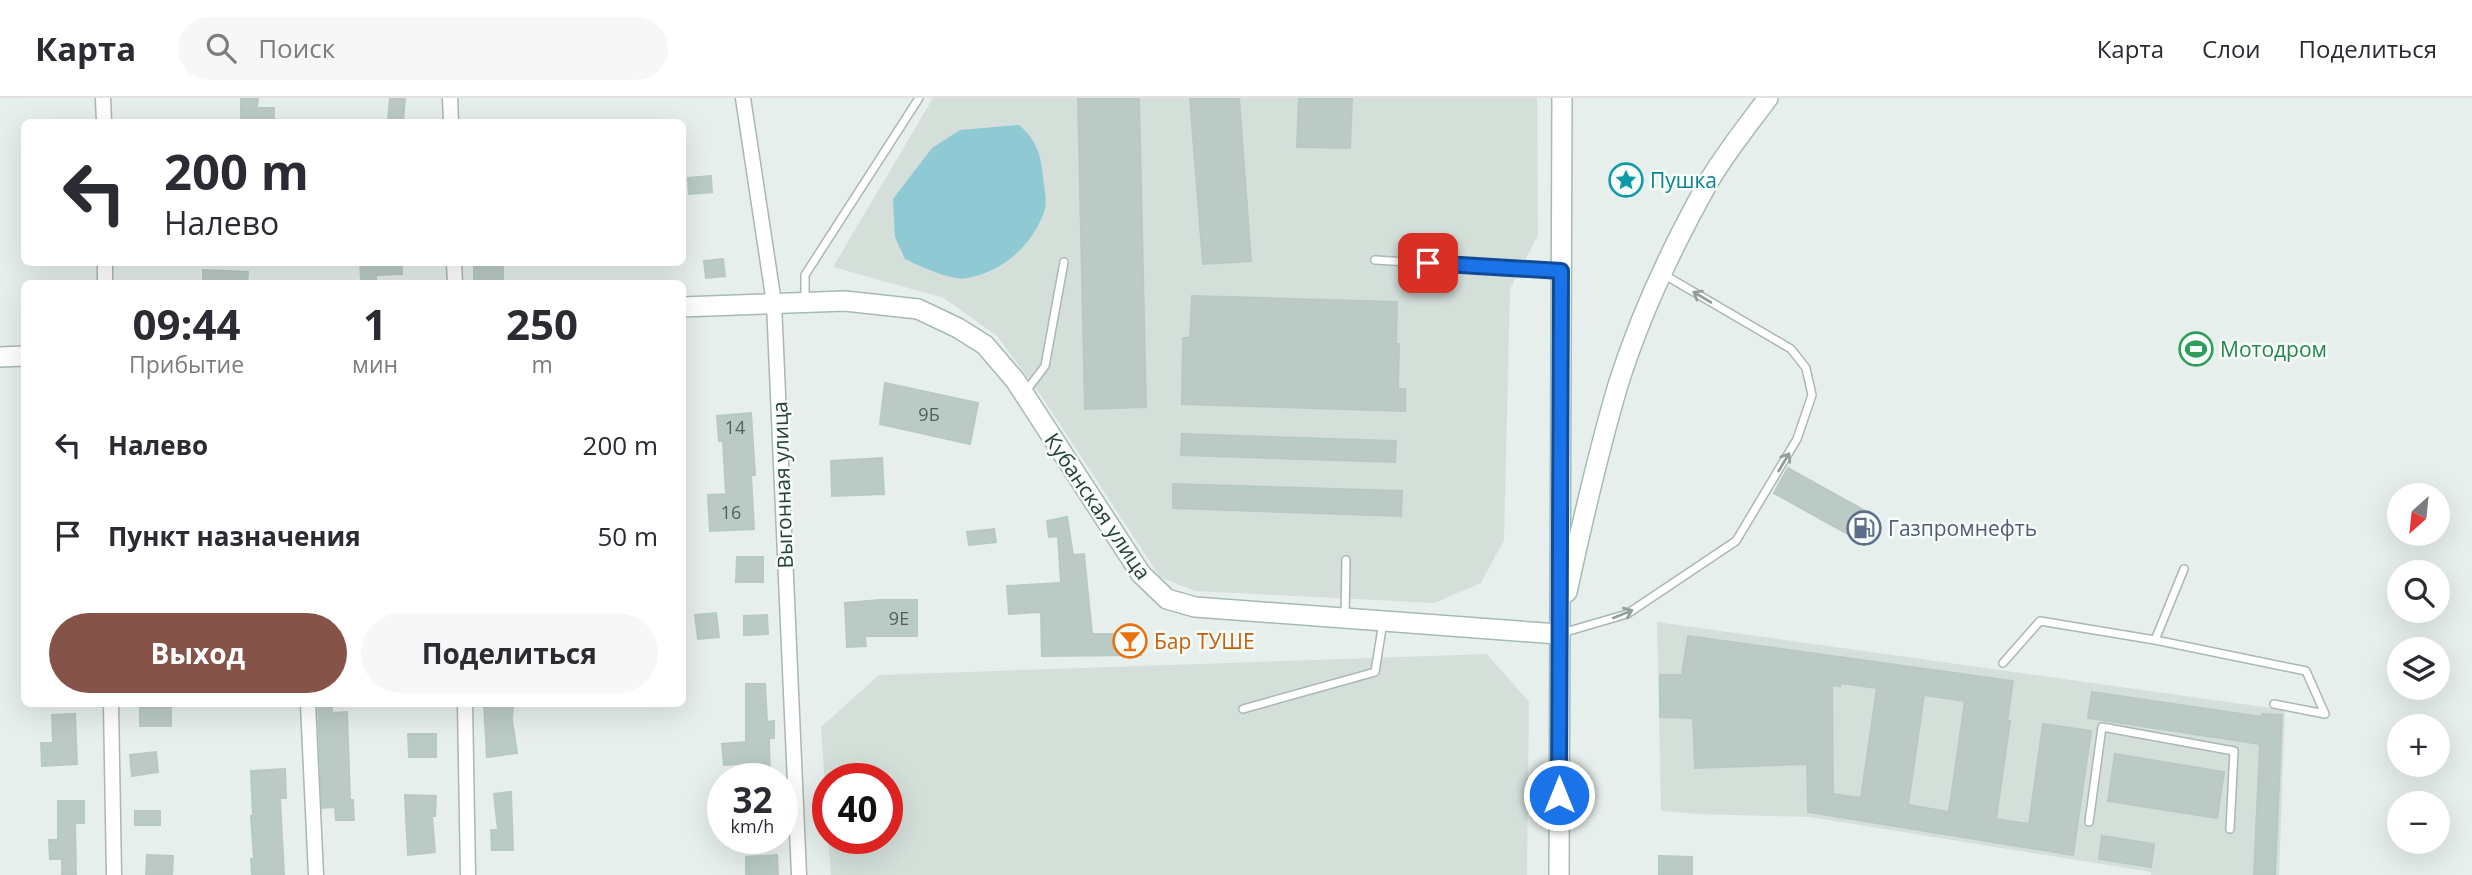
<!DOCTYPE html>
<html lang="ru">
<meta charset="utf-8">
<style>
body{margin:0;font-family:"Open Sans",sans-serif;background:#f7f7f7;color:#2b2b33;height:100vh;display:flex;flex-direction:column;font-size:26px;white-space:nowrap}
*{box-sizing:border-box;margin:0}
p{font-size:23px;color:#7c7c81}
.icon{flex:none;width:38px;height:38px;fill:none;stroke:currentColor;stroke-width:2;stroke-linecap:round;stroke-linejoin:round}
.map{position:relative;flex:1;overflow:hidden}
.sheet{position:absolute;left:21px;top:182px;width:665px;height:427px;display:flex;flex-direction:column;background:#fff;border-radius:10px;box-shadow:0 7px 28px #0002}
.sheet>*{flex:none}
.guide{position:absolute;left:21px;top:21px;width:665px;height:147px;border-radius:10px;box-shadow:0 7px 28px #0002;background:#fff;color:#2b2b33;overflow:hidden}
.needle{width:46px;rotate:207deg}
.fabs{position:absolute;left:2387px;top:385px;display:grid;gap:14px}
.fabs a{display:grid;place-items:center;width:63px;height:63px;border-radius:50%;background:#fff;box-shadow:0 7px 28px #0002;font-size:35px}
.speed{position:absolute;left:707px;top:665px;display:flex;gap:14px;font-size:35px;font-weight:700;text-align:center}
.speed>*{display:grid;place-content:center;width:91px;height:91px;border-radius:50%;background:#fff;box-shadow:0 7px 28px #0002;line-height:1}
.speed small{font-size:18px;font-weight:400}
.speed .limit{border:10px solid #d22;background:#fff;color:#111}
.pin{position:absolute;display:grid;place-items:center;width:60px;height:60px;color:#fff;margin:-30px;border-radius:14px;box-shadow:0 4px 10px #0006}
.me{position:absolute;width:77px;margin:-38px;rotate:0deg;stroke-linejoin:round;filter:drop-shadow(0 0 5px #0008)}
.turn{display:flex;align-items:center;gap:24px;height:147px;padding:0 28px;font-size:32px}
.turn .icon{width:91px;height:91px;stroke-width:2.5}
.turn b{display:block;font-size:49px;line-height:60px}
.eta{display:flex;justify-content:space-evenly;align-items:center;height:119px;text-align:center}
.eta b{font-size:42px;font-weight:700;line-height:49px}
.button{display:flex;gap:14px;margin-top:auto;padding:14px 28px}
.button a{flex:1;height:80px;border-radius:42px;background:#855347;color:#fff;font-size:28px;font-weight:700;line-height:80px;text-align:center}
.button a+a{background:#f7f7f7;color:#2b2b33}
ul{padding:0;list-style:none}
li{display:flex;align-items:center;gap:21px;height:91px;padding:0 28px}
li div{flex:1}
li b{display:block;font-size:26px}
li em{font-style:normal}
header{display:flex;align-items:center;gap:42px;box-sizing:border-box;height:98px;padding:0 35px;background:#fff;border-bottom:2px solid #e1e1e2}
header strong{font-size:33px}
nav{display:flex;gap:38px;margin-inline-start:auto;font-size:24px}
.search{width:490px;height:63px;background:#f7f7f7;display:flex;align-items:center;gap:18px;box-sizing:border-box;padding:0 24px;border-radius:38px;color:#7c7c81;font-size:26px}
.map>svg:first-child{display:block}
.built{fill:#d4dfda}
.water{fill:#8ec9d4}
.building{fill:#bbcac4;stroke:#b8c9c2;stroke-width:2;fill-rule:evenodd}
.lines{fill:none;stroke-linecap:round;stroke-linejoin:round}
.lane-casing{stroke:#a8b8b2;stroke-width:10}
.street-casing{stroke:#a8b8b2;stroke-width:17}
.secondary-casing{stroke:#a4bbb3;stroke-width:22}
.lane{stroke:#fff;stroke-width:7}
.street{stroke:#fff;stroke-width:14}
.secondary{stroke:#fff;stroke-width:19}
.oneway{stroke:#92a09c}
.route-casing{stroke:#114b97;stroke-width:18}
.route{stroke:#1a73e8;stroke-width:12}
.labels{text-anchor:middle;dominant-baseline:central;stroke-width:5;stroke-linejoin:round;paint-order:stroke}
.number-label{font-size:18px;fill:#4a645c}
.culture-label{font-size:21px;fill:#0d838f;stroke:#f7fbf9;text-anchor:start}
.leisure-label{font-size:21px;fill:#27864d;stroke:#f7fbf9;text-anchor:start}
.street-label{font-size:21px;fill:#24423a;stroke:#f7fbf9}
.service-label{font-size:21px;fill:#4e5e75;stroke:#f7fbf9;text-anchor:start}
.food-label{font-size:21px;fill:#c56008;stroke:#f7fbf9;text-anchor:start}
</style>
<header>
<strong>Карта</strong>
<div class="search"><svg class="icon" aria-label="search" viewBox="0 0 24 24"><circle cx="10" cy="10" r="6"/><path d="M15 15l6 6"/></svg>Поиск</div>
<nav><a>Карта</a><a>Слои</a><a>Поделиться</a></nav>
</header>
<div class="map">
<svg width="2472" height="777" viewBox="0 0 2472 777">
<rect width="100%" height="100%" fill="#e6efeb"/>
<g class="built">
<polygon points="933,0 1537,0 1538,137 1510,191 1504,442 1481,485 1434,505 1195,493 1160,479 1040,296 997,238 944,200 833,169"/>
<polygon points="1657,524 2285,612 2279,777 2151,777 2151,774 1810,719 1698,716 1661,713"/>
<polygon points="1487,556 1529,604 1527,777 831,777 828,740 887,740 887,681 828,681 828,732 821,629 879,577"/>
</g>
<path class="water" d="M 1019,27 C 1036,41 1041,57 1043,79 C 1044,89 1047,102 1045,111 C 1034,146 1003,174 967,180 C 951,183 920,168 905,161 L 895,139 L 893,101 L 932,50 L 960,32 Z"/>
<g class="building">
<polygon points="241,0 258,0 257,10 274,10 274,24 241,24"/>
<polygon points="390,0 405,0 403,24 388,23"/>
<polygon points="1078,0 1139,0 1146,309 1085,311"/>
<polygon points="1190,0 1239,0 1251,163 1203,166"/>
<polygon points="1299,0 1352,0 1350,50 1297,49"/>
<polygon points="711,78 712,94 689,96 688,80"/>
<polygon points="723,161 725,178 706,180 704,163"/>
<polygon points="360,164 402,164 402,176 376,177 376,181 361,181"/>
<rect x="474" y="164" width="29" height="22"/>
<polygon points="203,172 248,174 247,186 203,186"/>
<polygon points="1192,198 1397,204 1396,246 1399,246 1398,291 1405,291 1405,313 1182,306 1183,240 1190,240"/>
<polygon points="885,285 978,305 970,346 880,326"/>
<polygon points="751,315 755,377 751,377 754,431 710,433 708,397 726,396 723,343 719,343 717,318"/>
<polygon points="1182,336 1396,343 1395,364 1181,357"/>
<polygon points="882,360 884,396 832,398 831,363"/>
<polygon points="1788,370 1876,419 1862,444 1774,395"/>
<polygon points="1173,386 1402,393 1401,418 1173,410"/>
<polygon points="1067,419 1073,457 1084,456 1092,536 1141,536 1141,557 1042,558 1041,514 1009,516 1007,488 1061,485 1058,438 1049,439 1047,423"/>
<polygon points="994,431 996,444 969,447 967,434"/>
<polygon points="737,459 763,459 763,484 736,484"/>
<polygon points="880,502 917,502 917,538 865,538 866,548 847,549 845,505"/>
<polygon points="716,515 719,539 698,541 695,517"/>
<polygon points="767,517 768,536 744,537 744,518"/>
<path d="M 1688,538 L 2013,583 L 2007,623 L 2010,623 L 1996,721 L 2029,726 L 2043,626 L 2091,633 L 2073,757 L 1808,714 L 1807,666 L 1695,670 L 1693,620 L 1660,619 L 1660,577 L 1682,577 ZM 1840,585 L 1877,590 L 1861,700 L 1833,696 L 1832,587 L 1840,588 ZM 1924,597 L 1965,603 L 1949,714 L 1908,707 Z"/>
<polygon points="746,586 765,586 767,624 774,623 774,640 769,640 770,681 751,681 750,665 724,667 722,646 746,644"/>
<polygon points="2092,594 2262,619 2262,616 2282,617 2275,777 2254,777 2260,646 2088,620"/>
<polygon points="318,606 332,606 332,615 347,614 350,702 353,702 354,722 336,722 335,709 322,710"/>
<polygon points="484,606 513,606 512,622 517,655 487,659"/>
<rect x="140" y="610" width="31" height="18"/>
<polygon points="75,616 77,666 42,668 41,645 53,645 52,617"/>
<polygon points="408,636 436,636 436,659 409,659"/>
<polygon points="156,654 158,674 132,678 130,657"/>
<polygon points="2115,656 2224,674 2217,720 2108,703"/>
<polygon points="285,671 286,700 280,700 284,777 252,777 251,761 254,761 251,718 253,718 251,673"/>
<polygon points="511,694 513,752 492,752 491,732 498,732 494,696"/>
<polygon points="405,697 436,698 435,718 432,718 435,754 408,757"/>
<polygon points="58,703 84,703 84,725 75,725 76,777 62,777 62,761 50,761 49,742 58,742"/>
<rect x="135" y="713" width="25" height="14"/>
<polygon points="2102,738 2154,746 2151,769 2099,761"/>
<polygon points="147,757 173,758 172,777 146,777"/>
<polygon points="777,757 778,777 746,777 746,759"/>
<polygon points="1659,758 1692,759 1692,777 1659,777"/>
</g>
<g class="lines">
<defs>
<g id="lane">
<polyline points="1375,162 1560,173"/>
<polyline points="805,203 805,177 919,0"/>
<polyline points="1026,293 1045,268 1064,164"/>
<polyline points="1345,520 1346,462"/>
<polyline points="1562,535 1627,516 1736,443 1797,341 1812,297 1806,270 1791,251 1663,176"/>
<polyline points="2155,542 2184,471"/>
<polyline points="2003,565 2040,523 2155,542 2306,573 2325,616 2274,606"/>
<polyline points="1243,611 1375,574 1383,524"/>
<polyline points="2089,724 2102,629 2234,653 2230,731"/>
</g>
<g id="street">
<polyline points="103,0 104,24"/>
<polyline points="450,0 451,24"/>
<polyline points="743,0 774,205 799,777"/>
<polyline points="105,164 105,186"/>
<polyline points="454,164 455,186"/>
<polyline points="111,606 114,777"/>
<polyline points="308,606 316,777"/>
<polyline points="465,606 468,777"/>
</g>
<g id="secondary">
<polyline points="682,209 845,203 918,211 958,230 985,247 1015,282 1141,476 1167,501 1195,509 1558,536"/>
<polyline points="0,259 24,258"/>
<path d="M 1567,494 C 1582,425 1598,355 1618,287 C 1640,217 1673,147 1709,83 C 1726,54 1748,27 1768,0"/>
<polyline points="1559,777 1562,0"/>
</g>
</defs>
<use href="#lane" class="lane-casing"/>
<use href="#street" class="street-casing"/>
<use href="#secondary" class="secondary-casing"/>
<use href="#lane" class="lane"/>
<use href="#street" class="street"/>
<use href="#secondary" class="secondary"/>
</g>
<defs><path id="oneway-shaft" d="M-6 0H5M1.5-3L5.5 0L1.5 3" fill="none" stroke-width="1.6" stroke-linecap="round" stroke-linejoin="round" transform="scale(1.75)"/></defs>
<g class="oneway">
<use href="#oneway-shaft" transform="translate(1702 199) rotate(-149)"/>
<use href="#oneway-shaft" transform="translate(1784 364) rotate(-59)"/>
<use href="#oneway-shaft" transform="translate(1623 516) rotate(-22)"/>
</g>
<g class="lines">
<defs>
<polyline id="route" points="1428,165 1561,173 1559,697"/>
</defs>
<use href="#route" class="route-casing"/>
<use href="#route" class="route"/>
</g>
<defs>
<symbol id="sight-ring" viewBox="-11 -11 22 22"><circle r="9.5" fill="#f7fbf9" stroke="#0f9aa8" stroke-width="1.5"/><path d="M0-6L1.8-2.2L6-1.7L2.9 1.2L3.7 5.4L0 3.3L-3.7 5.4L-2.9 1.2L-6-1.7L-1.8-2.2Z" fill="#0f9aa8"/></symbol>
<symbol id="stadium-ring" viewBox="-11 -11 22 22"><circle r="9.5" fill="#f7fbf9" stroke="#2e9e5b" stroke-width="1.5"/><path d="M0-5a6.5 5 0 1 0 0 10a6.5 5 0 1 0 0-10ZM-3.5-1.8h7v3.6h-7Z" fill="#2e9e5b"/></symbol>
<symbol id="fuel-ring" viewBox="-11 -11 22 22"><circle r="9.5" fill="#f7fbf9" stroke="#5c6f8a" stroke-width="1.5"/><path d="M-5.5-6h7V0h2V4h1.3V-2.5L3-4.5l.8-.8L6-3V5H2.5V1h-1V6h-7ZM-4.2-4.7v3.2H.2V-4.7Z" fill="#5c6f8a"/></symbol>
<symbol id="bar-ring" viewBox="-11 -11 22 22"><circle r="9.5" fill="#f7fbf9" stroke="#e8710a" stroke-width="1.5"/><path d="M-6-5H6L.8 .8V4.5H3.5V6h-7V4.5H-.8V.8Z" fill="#e8710a"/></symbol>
</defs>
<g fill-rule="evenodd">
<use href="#sight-ring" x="1607" y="63" width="38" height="38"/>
<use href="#stadium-ring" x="2177" y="232" width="38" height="38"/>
<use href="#fuel-ring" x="1845" y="411" width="38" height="38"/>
<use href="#bar-ring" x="1111" y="524" width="38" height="38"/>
</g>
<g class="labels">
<g class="number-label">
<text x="929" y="316">9Б</text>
<text x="735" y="329">14</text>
<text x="731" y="414">16</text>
<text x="899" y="520">9Е</text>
</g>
<g class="culture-label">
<text x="1650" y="82">Пушка</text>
</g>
<g class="leisure-label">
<text x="2220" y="251">Мотодром</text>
</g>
<g class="street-label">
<text transform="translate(782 387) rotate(-92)">Выгонная улица</text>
<text transform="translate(1098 408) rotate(56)">Кубанская улица</text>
</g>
<g class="service-label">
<text x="1888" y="430">Газпромнефть</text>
</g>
<g class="food-label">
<text x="1154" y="543">Бар ТУШЕ</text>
</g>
</g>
</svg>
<div class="fabs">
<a><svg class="needle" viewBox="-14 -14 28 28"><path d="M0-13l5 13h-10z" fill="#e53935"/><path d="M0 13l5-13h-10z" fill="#7c7c81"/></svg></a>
<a><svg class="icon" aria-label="search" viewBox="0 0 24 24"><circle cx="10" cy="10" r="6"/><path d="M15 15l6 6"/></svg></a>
<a><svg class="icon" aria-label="layers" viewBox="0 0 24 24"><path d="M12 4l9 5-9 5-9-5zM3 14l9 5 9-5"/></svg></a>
<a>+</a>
<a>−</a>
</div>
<div class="speed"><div>32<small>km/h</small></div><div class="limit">40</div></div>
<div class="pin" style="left:1428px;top:165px;background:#d93025"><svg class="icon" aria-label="arrive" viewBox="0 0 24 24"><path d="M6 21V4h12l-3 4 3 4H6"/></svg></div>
<svg class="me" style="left:1559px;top:697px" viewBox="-20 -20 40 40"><circle r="17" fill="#1a73e8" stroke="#fff" stroke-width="3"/><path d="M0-11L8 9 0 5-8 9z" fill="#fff"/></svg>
<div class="guide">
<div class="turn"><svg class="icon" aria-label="left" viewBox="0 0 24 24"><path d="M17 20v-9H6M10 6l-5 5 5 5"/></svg><div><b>200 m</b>Налево</div></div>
</div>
<section class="sheet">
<div class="eta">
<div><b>09:44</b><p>Прибытие</p></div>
<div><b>1</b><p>мин</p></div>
<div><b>250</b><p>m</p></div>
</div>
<ul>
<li><svg class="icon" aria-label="left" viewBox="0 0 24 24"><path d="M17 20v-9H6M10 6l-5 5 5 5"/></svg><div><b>Налево</b></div><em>200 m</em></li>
<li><svg class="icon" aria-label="arrive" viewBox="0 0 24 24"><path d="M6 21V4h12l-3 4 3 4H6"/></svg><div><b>Пункт назначения</b></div><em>50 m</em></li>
</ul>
<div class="button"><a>Выход</a><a>Поделиться</a></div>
</section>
</div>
